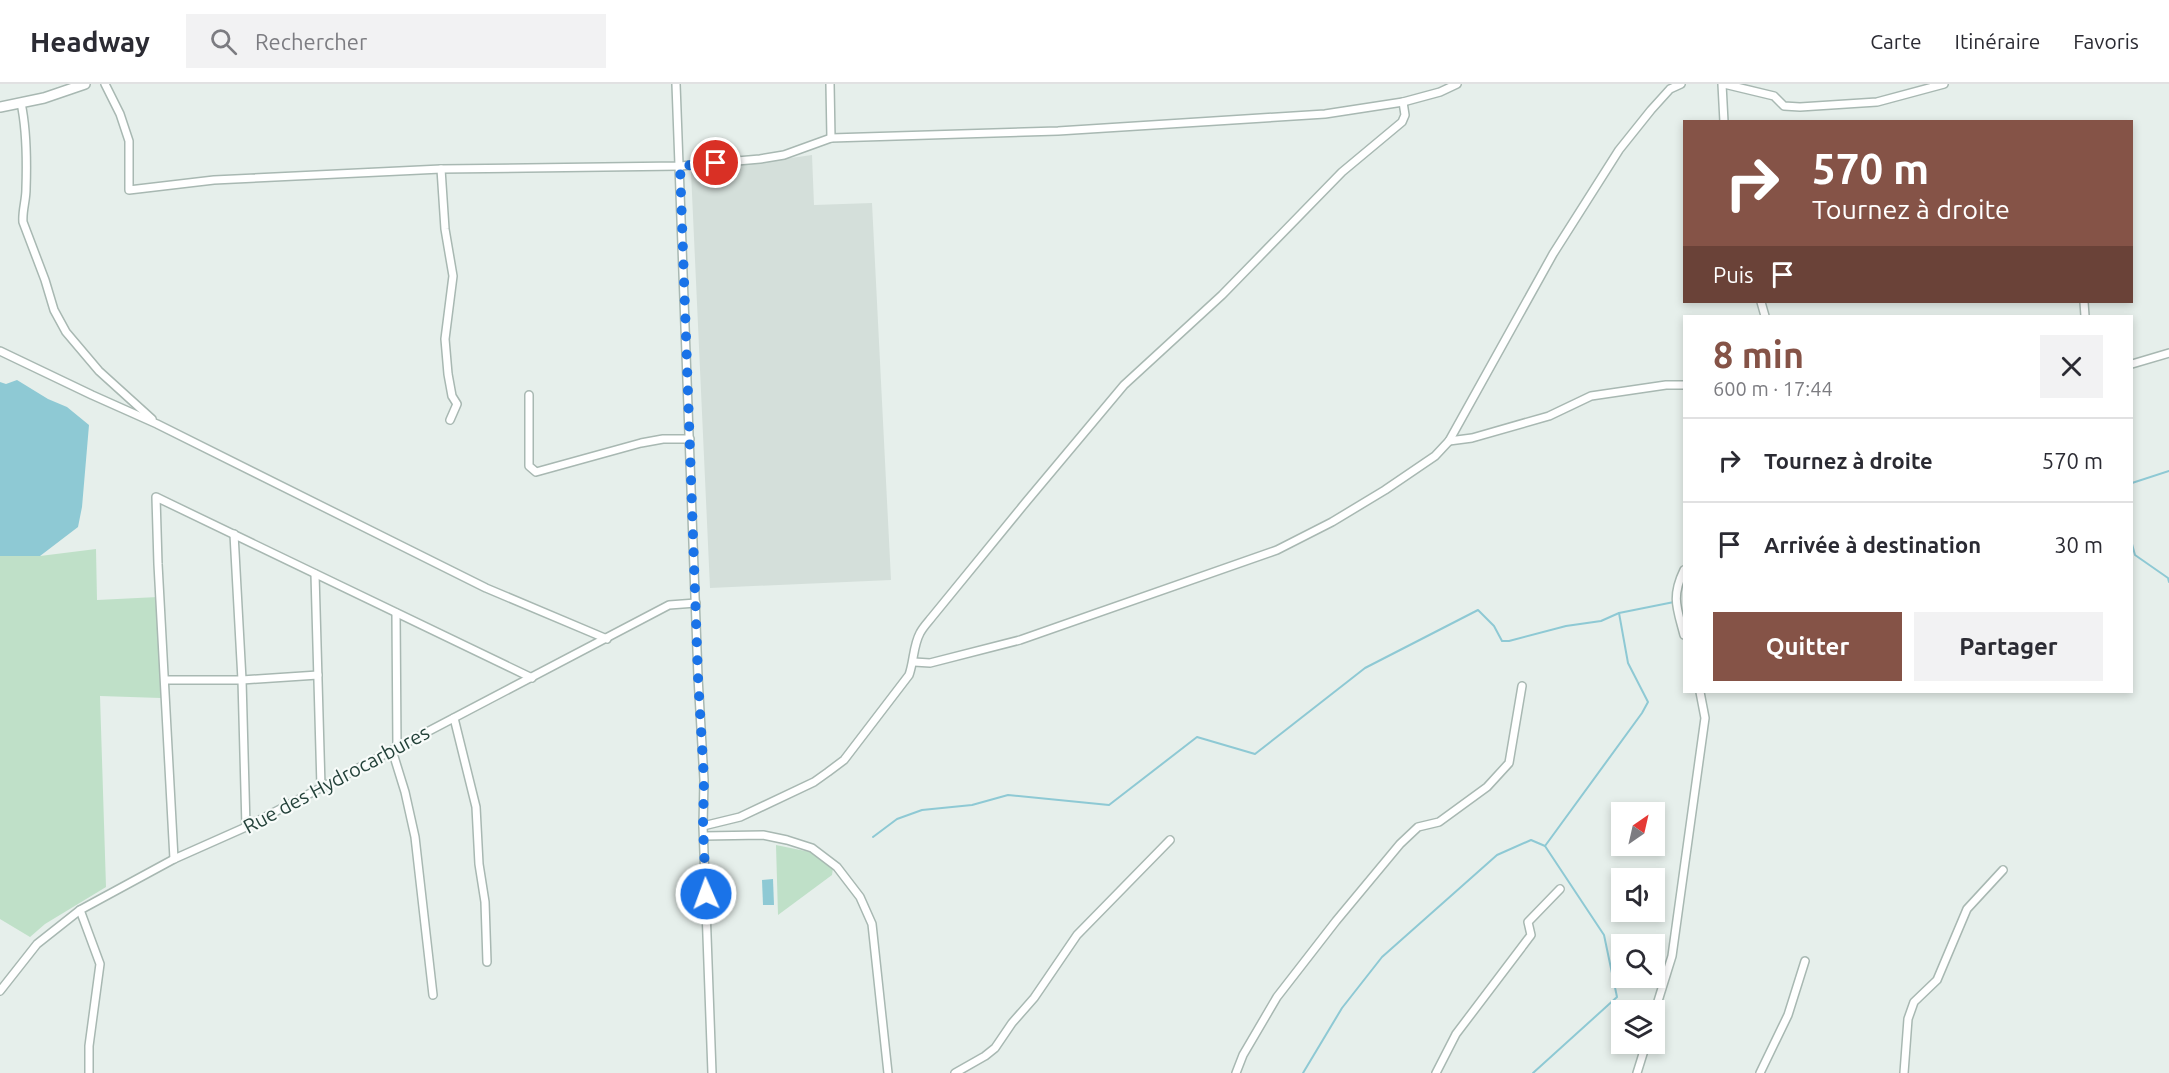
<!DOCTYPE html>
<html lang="fr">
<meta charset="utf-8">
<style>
body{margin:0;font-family:Ubuntu,sans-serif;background:#f2f2f3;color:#2b2b33;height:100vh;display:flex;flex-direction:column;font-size:22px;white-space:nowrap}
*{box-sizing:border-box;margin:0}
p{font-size:20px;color:#7c7c81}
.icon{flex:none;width:33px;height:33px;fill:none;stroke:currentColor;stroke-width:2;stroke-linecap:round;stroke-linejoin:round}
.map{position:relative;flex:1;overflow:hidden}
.side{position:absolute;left:1683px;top:231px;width:450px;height:378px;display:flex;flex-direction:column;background:#fff;border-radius:0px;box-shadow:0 3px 9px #0003}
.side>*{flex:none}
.hud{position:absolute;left:1683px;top:36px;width:450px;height:183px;border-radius:0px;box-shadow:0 3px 9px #0003;background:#855347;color:#fff;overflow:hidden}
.needle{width:39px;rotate:34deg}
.fabs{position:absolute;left:1611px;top:718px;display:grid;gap:12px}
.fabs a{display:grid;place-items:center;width:54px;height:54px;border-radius:0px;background:#fff;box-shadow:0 3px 9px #0003;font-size:30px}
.pin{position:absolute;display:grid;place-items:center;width:51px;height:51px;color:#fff;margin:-26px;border:3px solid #fff;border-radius:50%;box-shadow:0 2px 6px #0007}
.me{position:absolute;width:66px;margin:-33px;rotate:358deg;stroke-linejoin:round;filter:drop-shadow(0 0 4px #0008)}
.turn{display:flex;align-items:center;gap:21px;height:126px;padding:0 30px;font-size:27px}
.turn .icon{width:78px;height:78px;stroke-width:2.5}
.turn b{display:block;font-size:42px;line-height:51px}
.then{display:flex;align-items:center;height:57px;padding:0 30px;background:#0003;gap:12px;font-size:22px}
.round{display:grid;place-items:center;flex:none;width:63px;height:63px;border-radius:0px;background:#f2f2f3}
.summary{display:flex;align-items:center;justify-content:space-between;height:102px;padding:0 30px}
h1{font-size:36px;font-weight:600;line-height:45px;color:#855347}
.button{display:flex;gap:12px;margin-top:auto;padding:12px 30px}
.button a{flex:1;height:69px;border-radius:0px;background:#855347;color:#fff;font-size:24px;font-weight:600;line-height:69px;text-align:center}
.button a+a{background:#f2f2f3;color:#2b2b33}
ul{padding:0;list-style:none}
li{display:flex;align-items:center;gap:18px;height:84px;padding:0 30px;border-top:2px solid #e1e1e2}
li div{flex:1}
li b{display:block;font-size:22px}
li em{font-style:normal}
header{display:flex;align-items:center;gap:36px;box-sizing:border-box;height:84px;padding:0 30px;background:#fff;border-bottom:2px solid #e1e1e2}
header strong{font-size:28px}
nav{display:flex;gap:33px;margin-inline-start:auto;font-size:21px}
.search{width:420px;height:54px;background:#f2f2f3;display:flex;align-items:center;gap:15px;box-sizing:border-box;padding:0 21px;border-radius:0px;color:#7c7c81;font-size:22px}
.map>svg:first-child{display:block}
.built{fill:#d4dfda}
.green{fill:#bfe0c8}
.water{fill:#8ec9d4}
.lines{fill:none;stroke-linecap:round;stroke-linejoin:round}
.stream{stroke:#8ec9d4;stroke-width:2}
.minor-casing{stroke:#a8b8b2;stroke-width:10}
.tertiary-casing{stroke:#a8b8b2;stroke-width:12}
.minor{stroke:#fff;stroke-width:7}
.tertiary{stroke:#fff;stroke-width:9}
.route{stroke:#1a73e8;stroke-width:10;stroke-dasharray:0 18}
.labels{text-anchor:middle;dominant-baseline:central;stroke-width:4.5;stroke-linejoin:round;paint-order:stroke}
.street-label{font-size:20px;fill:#24423a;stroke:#f7fbf9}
</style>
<header>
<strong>Headway</strong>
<div class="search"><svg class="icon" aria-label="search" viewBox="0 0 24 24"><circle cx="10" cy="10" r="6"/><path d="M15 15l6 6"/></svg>Rechercher</div>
<nav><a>Carte</a><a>Itinéraire</a><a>Favoris</a></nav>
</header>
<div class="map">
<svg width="2169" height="989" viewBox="0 0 2169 989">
<rect width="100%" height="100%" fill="#e6efeb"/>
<polygon class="built" points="812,71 814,121 872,119 891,496 710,504 691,88"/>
<g class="green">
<polygon points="96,465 97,516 158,513 161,614 100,612 106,803 45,840 30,853 0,835 0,472 40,472"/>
<polygon points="776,761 810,768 833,784 832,791 778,831"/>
</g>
<g class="water">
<polygon points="17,296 48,315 67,323 89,341 82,423 78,443 40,472 0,472 0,298 6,300"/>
<polygon points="773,795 774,821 763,821 762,796"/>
</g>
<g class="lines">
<g class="stream">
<polyline points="2132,399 2169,387"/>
<polyline points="2132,460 2135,471 2168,494 2169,498"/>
<polyline points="873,753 897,735 922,726 972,721 1008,711 1109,721 1197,653 1255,670 1365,584 1478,526 1494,542 1502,557 1509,557 1566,542 1601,537 1619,529"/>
<polyline points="1545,762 1642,629 1648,618 1628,579 1619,529 1674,518"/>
<polyline points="1303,989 1342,924 1382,873 1497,771 1531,756 1545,762 1604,851 1617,913 1533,989"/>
</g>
<defs>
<g id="minor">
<polyline points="105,0 120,30 129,57 129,106 214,96 441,85 680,82 760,75 784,71 831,54 1058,47 1325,30 1403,18 1440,8 1457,0"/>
<polyline points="676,0 698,593 704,696 703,742 712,989"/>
<polyline points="830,0 831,54"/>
<polyline points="1722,0 1724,38"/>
<polyline points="1724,0 1774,12 1784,22 1800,23 1877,18 1944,0"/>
<path d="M 21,19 C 27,47 27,76 26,105 C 26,117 22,127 23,138 L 45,196 L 54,226 L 66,248 L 99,287 L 152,335"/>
<polyline points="441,85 445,145 453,192 445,255 448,290 452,312 457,320 450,336"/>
<polyline points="1761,218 1765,232"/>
<polyline points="2084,218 2085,232"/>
<polyline points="0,267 92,311 157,340 486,504 607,555"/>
<polyline points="2132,280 2169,269"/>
<polyline points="529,311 529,382 536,388 641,359 663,355 690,355"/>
<polyline points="1449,357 1472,354 1549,332 1591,312 1666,301 1684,301"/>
<polyline points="234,450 242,596 246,743"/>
<path d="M 1684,486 C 1671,513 1677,524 1684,551"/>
<polyline points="315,490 321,703"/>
<polyline points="396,529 397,664"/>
<polyline points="914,578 930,579 1020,556 1277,466 1332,438 1385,406 1435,372 1449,357 1553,170 1619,66 1651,26 1670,5 1681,0"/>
<polyline points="165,596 242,596 318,591"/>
<polyline points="454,634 476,723 479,780 485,818 487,878"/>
<polyline points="392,666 405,708 415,753 433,911"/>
<path d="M 703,742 L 740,733 L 814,698 L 828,688 L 844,676 L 909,591 C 914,577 913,562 920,549 C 923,543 928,538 932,533 L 1026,418 L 1124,301 L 1222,211 L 1342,88 L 1402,38 L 1405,31 L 1403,18"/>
<polyline points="704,752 763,751 787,756 812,764 837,783 860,813 872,840 888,989"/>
<polyline points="174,775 158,480 156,413 532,594"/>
<polyline points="80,826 100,880 89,962 89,989"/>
<polyline points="0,907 37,860 80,826 174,775 246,743 669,521 696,519"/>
<polyline points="1654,930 1672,872 1705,634 1700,608"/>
<polyline points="955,989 985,972 995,964 1012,939 1034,914 1077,851 1170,756"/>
<polyline points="1236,989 1243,971 1277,913 1336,837 1400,760 1418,743 1439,738 1487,703 1509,679 1522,602"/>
<polyline points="1436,989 1456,950 1531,851 1528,838 1560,805"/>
<polyline points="1637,989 1646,960"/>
<polyline points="1760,989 1788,931 1805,877"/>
<polyline points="1904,989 1908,935 1914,918 1937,896 1967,825 2003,786"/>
</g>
<polyline id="tertiary" points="0,23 44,14 85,0"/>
</defs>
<use href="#minor" class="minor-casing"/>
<use href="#tertiary" class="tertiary-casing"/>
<use href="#minor" class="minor"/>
<use href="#tertiary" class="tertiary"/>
</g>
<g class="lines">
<polyline class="route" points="706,810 703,742 704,696 698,593 680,82 716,79"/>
</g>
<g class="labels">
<g class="street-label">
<text transform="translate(336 695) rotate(-28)">Rue des Hydrocarbures</text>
</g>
</g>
</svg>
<div class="fabs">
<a><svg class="needle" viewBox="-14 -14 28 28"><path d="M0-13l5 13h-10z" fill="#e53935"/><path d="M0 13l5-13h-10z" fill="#7c7c81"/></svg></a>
<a><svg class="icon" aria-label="sound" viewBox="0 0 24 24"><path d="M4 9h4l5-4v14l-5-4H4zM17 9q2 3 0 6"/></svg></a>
<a><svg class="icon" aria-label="search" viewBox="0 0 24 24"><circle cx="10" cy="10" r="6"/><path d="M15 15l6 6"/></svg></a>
<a><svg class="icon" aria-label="layers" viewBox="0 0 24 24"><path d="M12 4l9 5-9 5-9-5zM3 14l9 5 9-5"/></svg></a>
</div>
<div class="pin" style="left:716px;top:79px;background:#d93025"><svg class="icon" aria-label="arrive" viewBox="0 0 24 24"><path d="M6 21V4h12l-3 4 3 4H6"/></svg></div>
<svg class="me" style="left:706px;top:810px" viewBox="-20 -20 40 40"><circle r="17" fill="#1a73e8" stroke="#fff" stroke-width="3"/><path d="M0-11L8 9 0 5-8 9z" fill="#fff"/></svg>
<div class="hud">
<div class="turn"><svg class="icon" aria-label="right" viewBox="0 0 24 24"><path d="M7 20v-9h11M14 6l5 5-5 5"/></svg><div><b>570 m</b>Tournez à droite</div></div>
<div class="then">Puis<svg class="icon" aria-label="arrive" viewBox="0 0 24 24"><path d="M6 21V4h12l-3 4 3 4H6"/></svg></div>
</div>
<section class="side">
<div class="summary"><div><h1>8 min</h1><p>600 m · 17:44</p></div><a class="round"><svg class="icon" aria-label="close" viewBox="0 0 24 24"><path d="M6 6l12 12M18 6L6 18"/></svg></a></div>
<ul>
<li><svg class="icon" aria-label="right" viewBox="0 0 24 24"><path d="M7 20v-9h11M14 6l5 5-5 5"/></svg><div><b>Tournez à droite</b></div><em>570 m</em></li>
<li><svg class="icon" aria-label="arrive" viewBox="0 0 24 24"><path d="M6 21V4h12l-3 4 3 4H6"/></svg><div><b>Arrivée à destination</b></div><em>30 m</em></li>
</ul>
<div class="button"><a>Quitter</a><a>Partager</a></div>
</section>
</div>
